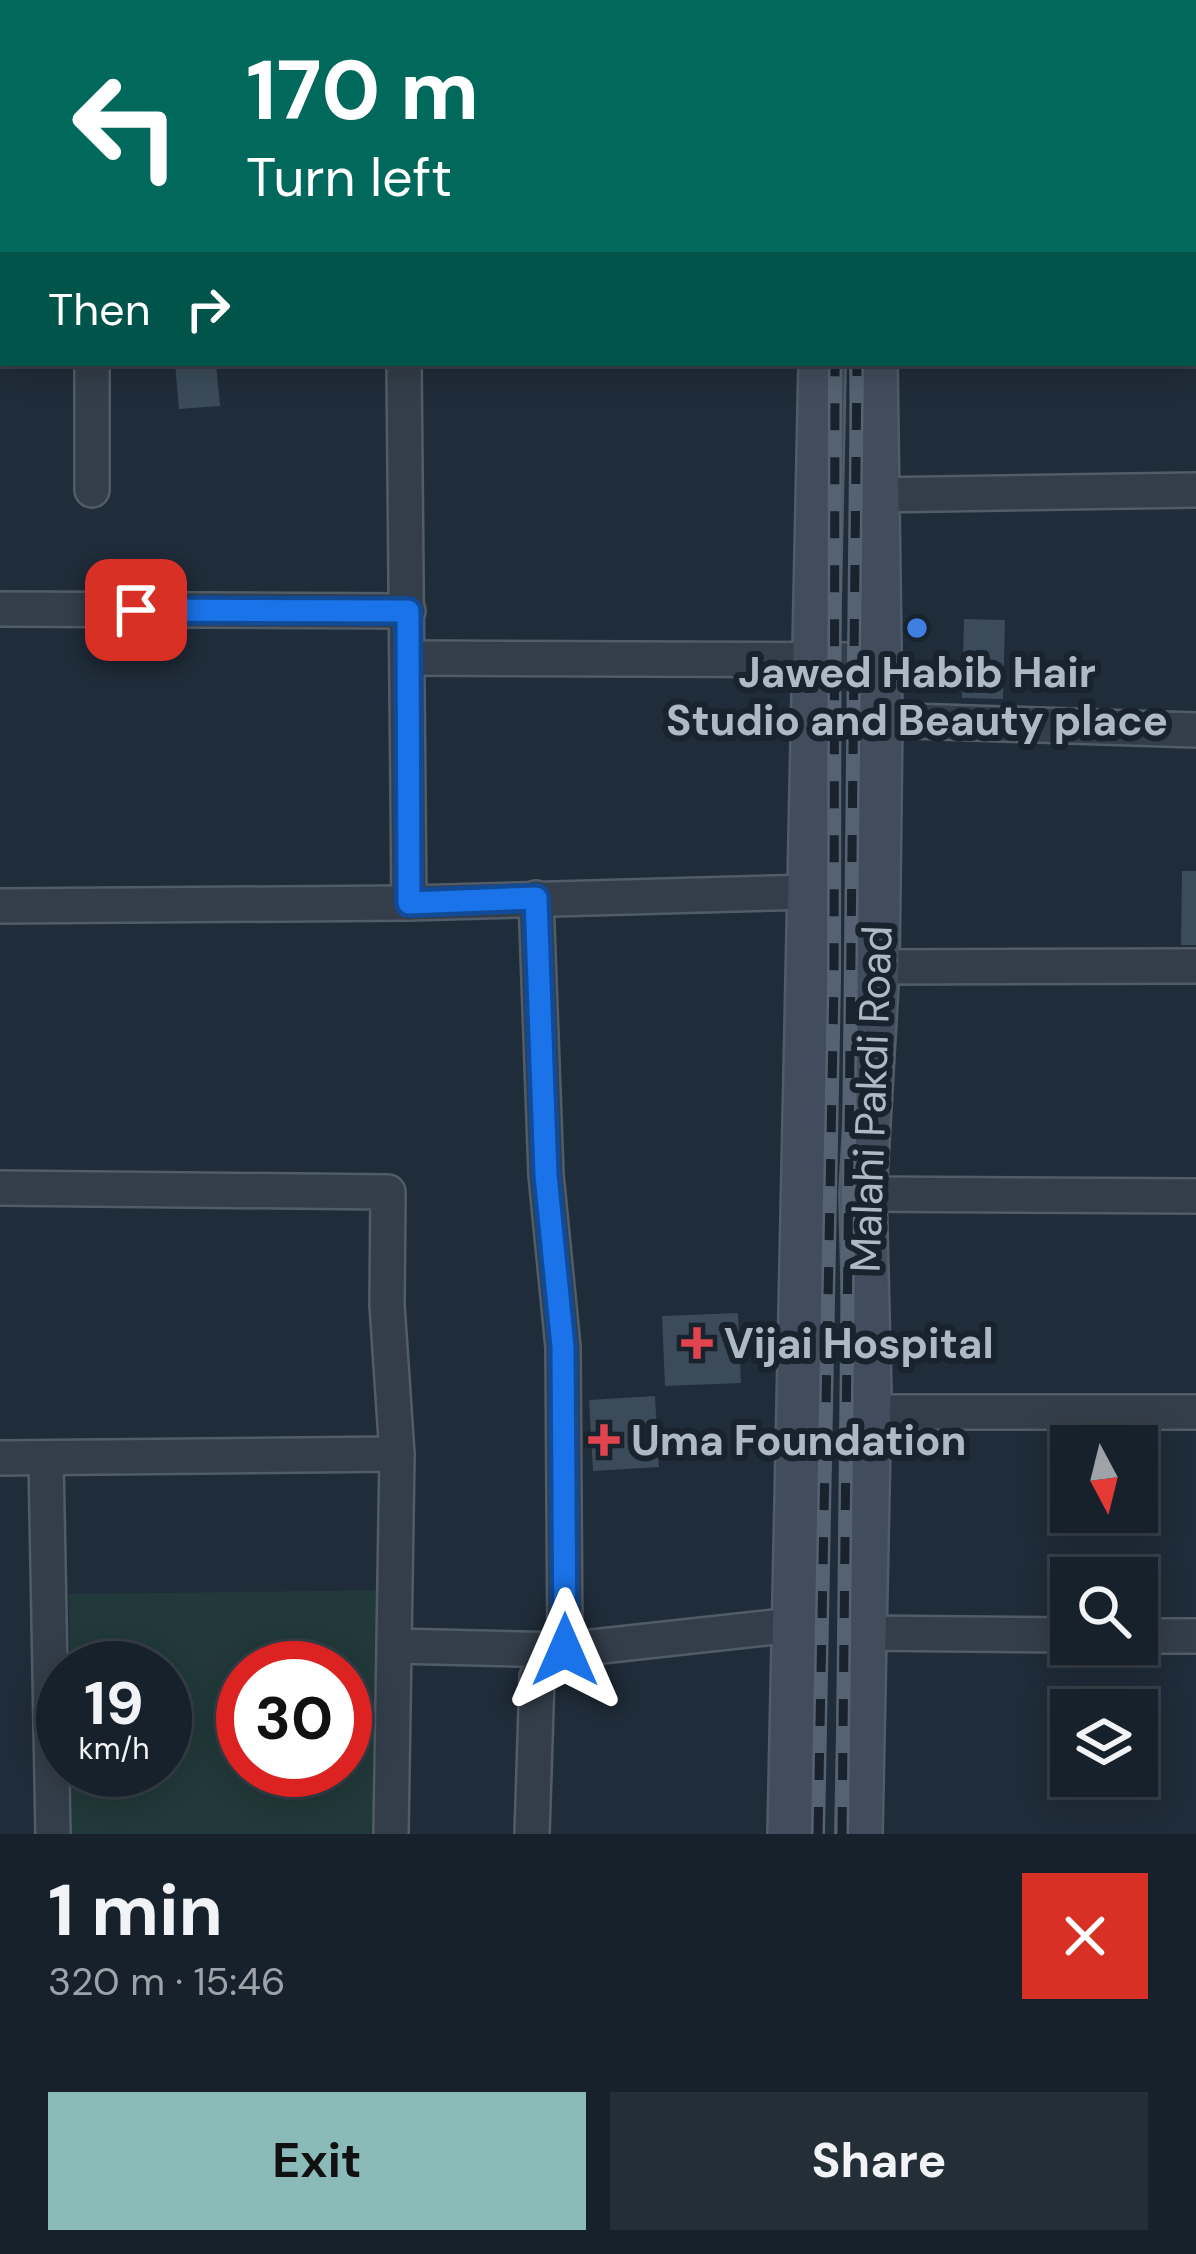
<!DOCTYPE html>
<meta charset="utf-8">
<style>
body{margin:0;font-family:"DM Sans",sans-serif;background:#242e37;color:#f1f3f6;height:100vh;display:flex;flex-direction:column;font-size:45px;white-space:nowrap}
*{box-sizing:border-box;margin:0}
p{font-size:39px;color:#9ea3a9}
.icon{flex:none;width:66px;height:66px;fill:none;stroke:currentColor;stroke-width:2;stroke-linecap:round;stroke-linejoin:round}
.map{position:relative;height:1834px;overflow:hidden}
.details{display:flex;flex-direction:column;background:#17212b;flex:1}
.details>*{flex:none}
.hud{position:absolute;left:0px;top:0px;width:1197px;height:366px;box-shadow:0 6px 30px #0003,0 0 0 3px #363e47;background:#00695c;color:#fff;overflow:hidden}
.needle{width:78px;rotate:173deg}
.tools{position:absolute;left:1050px;top:1425px;display:grid;gap:24px}
.tools a{display:grid;place-items:center;width:108px;height:108px;border-radius:0px;background:#17212b;box-shadow:0 6px 30px #0003,0 0 0 3px #363e47;font-size:60px}
.speed{position:absolute;left:36px;top:1641px;display:flex;gap:24px;font-size:60px;font-weight:700;text-align:center}
.speed>*{display:grid;place-content:center;width:156px;height:156px;border-radius:50%;background:#17212b;box-shadow:0 6px 30px #0003,0 0 0 3px #363e47;line-height:1}
.speed small{font-size:30px;font-weight:400}
.speed .limit{border:18px solid #d22;background:#fff;color:#111}
.pin{position:absolute;display:grid;place-items:center;width:102px;height:102px;color:#fff;margin:-51px;border-radius:24px;box-shadow:0 6px 18px #0006}
.me{position:absolute;width:132px;margin:-66px;rotate:0deg;stroke-linejoin:round;filter:drop-shadow(0 0 9px #0008)}
.turn{display:flex;align-items:center;gap:42px;height:252px;padding:0 48px;font-size:54px}
.turn .icon{width:156px;height:156px;stroke-width:2.5}
.turn b{display:block;font-size:84px;line-height:102px}
.then{display:flex;align-items:center;height:114px;padding:0 48px;background:#0003;gap:24px;font-size:45px}
.round{display:grid;place-items:center;flex:none;width:126px;height:126px;border-radius:0px;background:#242e37}
.head{display:flex;align-items:center;justify-content:space-between;height:204px;padding:0 48px}
h1{font-size:72px;font-weight:700;line-height:90px}
.button{display:flex;gap:24px;margin-top:auto;padding:24px 48px}
.button a{flex:1;height:138px;border-radius:0px;background:#8bbbb9;color:#111;font-size:48px;font-weight:700;line-height:138px;text-align:center}
.button a+a{background:#242e37;color:#f1f3f6}
.map>svg:first-child{display:block}
.green{fill:#21393a;fill-rule:evenodd}
.building{fill:#3b4b59}
.lines{fill:none;stroke-linecap:round;stroke-linejoin:round}
.street-casing{stroke:#505c67;stroke-width:38}
.secondary-casing{stroke:#505c67;stroke-width:50}
.street{stroke:#333e4a;stroke-width:33}
.secondary{stroke:#414d5d;stroke-width:45}
.rail-casing{stroke:#546271;stroke-width:14}
.rail{stroke:#18232e;stroke-width:9;stroke-dasharray:27;stroke-linecap:butt}
.route-casing{stroke:#114b97;stroke-width:30}
.route{stroke:#1a73e8;stroke-width:21}
.shop-dot{fill:#3f7fe0;stroke:#18232e;stroke-width:4.5}
.health-dot{fill:#e0444e;stroke:#18232e;stroke-width:4.5}
.labels{text-anchor:middle;dominant-baseline:central;stroke-width:12;stroke-linejoin:round;paint-order:stroke}
.poi-label{font-size:42px;font-weight:bold;fill:#adb9c6;stroke:#18232e;text-anchor:start}
.street-label{font-size:42px;fill:#adb9c6;stroke:#18232e}
</style>
<div class="map">
<svg width="1196" height="1834" viewBox="0 0 1196 1834">
<rect width="100%" height="100%" fill="#1f2c39"/>
<path class="green" d="M 395,1590 L 391,1834 L 72,1834 L 71,1770 L 165,1770 L 165,1668 L 70,1668 L 69,1594 ZM 243,1668 L 345,1668 L 345,1770 L 243,1770 Z"/>
<g class="building">
<polygon points="175,363 216,363 220,406 179,409"/>
<polygon points="964,619 1005,620 1003,699 962,698"/>
<polygon points="1182,871 1196,871 1196,945 1181,945"/>
<polygon points="738,1313 741,1383 665,1386 662,1316"/>
<polygon points="655,1396 659,1467 593,1471 589,1400"/>
</g>
<g class="lines">
<defs>
<g id="street">
<polyline points="217,0 218,3"/>
<polyline points="1194,13 1196,12"/>
<polyline points="0,87 3,87"/>
<polyline points="1194,191 1196,191"/>
<polyline points="0,269 3,269"/>
<polyline points="404,363 409,903"/>
<polyline points="92,490 92,363"/>
<polyline points="875,495 1196,490"/>
<polyline points="0,609 408,611"/>
<polyline points="408,658 877,660"/>
<polyline points="879,720 1196,730"/>
<polyline points="0,906 409,903 812,892"/>
<polyline points="876,967 1196,966"/>
<polyline points="0,1188 388,1192 387,1305 397,1454 391,1834"/>
<polyline points="863,1194 1196,1196"/>
<polyline points="867,1412 1196,1412"/>
<polyline points="0,1458 397,1454"/>
<polyline points="46,1458 53,1834"/>
<polyline points="861,1633 1071,1635"/>
<polyline points="1137,1636 1196,1636"/>
<polyline points="394,1646 565,1650 792,1625"/>
<polyline points="532,1834 537,1677 565,1650 563,1347 546,1175 536,898"/>
</g>
<g id="secondary">
<polyline points="806,0 806,3"/>
<polyline points="855,0 855,3"/>
<polyline points="791,1834 822,363"/>
<polyline points="859,1834 868,1394 863,1194 876,967 879,720 874,363"/>
</g>
</defs>
<use href="#street" class="street-casing"/>
<use href="#secondary" class="secondary-casing"/>
<use href="#street" class="street"/>
<use href="#secondary" class="secondary"/>
<defs>
<g id="rail">
<polyline points="824,0 824,3"/>
<polyline points="844,0 844,3"/>
<polyline points="818,1834 834,981 835,363"/>
<polyline points="842,1834 857,363"/>
</g>
</defs>
<use href="#rail" class="rail-casing"/>
<use href="#rail" class="rail"/>
</g>
<g class="lines">
<defs>
<polyline id="route" points="136,610 408,611 409,903 536,898 546,1175 563,1347 565,1650"/>
</defs>
<use href="#route" class="route-casing"/>
<use href="#route" class="route"/>
</g>
<circle class="shop-dot" cx="917" cy="628" r="12"/>
<g class="health-dot">
<path d="M691 1325h12v12h12v12h-12v12h-12v-12h-12v-12h12z"/>
<path d="M598 1422h12v12h12v12h-12v12h-12v-12h-12v-12h12z"/>
</g>
<g class="labels">
<g class="poi-label">
<text x="917" y="672" text-anchor="middle">Jawed Habib Hair<tspan x="917" dy="48">Studio and Beauty place</tspan></text>
<text x="724" y="1343">Vijai Hospital</text>
<text x="631" y="1440">Uma Foundation</text>
</g>
<g class="street-label">
<text transform="translate(871 1099) rotate(-88)">Malahi Pakdi Road</text>
</g>
</g>
</svg>
<div class="tools">
<a><svg class="needle" viewBox="-14 -14 28 28"><path d="M0-13l5 13h-10z" fill="#e53935"/><path d="M0 13l5-13h-10z" fill="#9ea3a9"/></svg></a>
<a><svg class="icon" aria-label="search" viewBox="0 0 24 24"><circle cx="10" cy="10" r="6"/><path d="M15 15l6 6"/></svg></a>
<a><svg class="icon" aria-label="layers" viewBox="0 0 24 24"><path d="M12 4l9 5-9 5-9-5zM3 14l9 5 9-5"/></svg></a>
</div>
<div class="speed"><div>19<small>km/h</small></div><div class="limit">30</div></div>
<div class="pin" style="left:136px;top:610px;background:#d93025"><svg class="icon" aria-label="arrive" viewBox="0 0 24 24"><path d="M6 21V4h12l-3 4 3 4H6"/></svg></div>
<svg class="me" style="left:565px;top:1650px" viewBox="-20 -20 40 40"><path d="M0-17L14 15 0 8-14 15z" fill="#1a73e8" stroke="#fff" stroke-width="4"/></svg>
<div class="hud">
<div class="turn"><svg class="icon" aria-label="left" viewBox="0 0 24 24"><path d="M17 20v-9H6M10 6l-5 5 5 5"/></svg><div><b>170 m</b>Turn left</div></div>
<div class="then">Then<svg class="icon" aria-label="right" viewBox="0 0 24 24"><path d="M7 20v-9h11M14 6l5 5-5 5"/></svg></div>
</div>
</div>
<section class="details">
<div class="head"><div><h1>1 min</h1><p>320 m · 15:46</p></div><a class="round" style="background:#d93025;color:#fff"><svg class="icon" aria-label="close" viewBox="0 0 24 24"><path d="M6 6l12 12M18 6L6 18"/></svg></a></div>
<div class="button"><a>Exit</a><a>Share</a></div>
</section>
